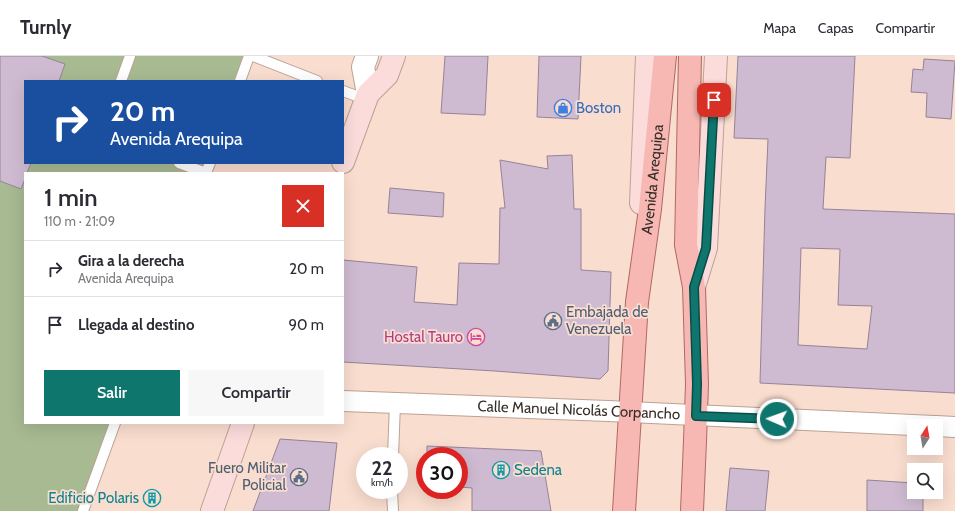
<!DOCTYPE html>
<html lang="es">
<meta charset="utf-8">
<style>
body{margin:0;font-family:Cabin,sans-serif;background:#f7f7f7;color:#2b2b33;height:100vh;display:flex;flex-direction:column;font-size:15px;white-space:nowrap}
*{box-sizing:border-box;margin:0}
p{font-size:13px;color:#7c7c81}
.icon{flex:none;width:22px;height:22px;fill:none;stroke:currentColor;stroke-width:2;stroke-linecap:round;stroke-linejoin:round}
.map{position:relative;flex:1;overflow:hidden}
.panel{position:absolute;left:24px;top:116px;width:320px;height:252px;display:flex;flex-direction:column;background:#fff;border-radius:0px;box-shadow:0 4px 16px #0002}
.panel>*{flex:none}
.top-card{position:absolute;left:24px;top:24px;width:320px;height:84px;border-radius:0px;box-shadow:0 4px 16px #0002;background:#1a4fa0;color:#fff;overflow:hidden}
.needle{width:26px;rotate:11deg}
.buttons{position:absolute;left:907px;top:363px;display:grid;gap:8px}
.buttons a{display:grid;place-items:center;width:36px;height:36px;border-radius:0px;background:#fff;box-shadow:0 4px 16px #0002;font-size:20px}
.speed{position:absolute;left:356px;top:391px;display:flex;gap:8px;font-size:20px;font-weight:700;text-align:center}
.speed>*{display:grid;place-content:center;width:52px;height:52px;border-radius:50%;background:#fff;box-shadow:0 4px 16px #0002;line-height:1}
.speed small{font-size:10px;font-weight:400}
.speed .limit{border:6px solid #d22;background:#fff;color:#111}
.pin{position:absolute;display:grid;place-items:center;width:34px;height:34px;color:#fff;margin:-17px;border-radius:8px;box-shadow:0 2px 6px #0006}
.me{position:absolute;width:44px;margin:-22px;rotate:272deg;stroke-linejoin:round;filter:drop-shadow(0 0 3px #0008)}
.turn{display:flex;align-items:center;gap:14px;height:84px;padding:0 20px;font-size:18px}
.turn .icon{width:52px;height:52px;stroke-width:2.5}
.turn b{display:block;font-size:28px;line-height:34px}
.round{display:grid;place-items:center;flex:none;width:42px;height:42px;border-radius:0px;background:#f7f7f7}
.summary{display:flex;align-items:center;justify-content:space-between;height:68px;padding:0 20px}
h1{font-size:24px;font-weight:600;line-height:30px}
.primary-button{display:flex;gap:8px;margin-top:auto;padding:8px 20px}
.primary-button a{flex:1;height:46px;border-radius:0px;background:#0f766e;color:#fff;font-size:16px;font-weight:600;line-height:46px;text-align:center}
.primary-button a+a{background:#f7f7f7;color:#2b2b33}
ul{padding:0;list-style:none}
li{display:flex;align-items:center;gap:12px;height:56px;padding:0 20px;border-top:1px solid #e1e1e2}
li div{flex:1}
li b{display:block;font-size:15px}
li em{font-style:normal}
header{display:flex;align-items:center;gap:24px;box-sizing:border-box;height:56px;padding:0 20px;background:#fff;border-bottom:1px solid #e1e1e2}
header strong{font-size:19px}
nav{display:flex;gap:22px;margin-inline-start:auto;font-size:14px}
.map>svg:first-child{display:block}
.garden{fill:#a7ba92}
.building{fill:#cfbbd1;stroke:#958397;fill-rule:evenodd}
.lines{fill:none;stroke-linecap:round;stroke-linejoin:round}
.service-casing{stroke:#bca295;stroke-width:12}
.minor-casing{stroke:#bca295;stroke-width:22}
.tertiary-casing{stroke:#bca295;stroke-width:24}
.secondary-casing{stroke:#bca295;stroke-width:24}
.primary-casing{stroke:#b16962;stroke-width:24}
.service{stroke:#fff;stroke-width:10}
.minor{stroke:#fff;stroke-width:20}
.tertiary{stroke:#fff;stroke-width:22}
.secondary{stroke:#fbdcda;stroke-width:22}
.primary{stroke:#f7b8b4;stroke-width:22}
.route-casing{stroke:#0a4d48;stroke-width:10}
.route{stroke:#0f766e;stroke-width:7}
.labels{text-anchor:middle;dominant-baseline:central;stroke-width:3.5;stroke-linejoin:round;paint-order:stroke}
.shop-label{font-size:15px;fill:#366cbe;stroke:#f9ddcf;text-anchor:start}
.street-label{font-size:15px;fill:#372d27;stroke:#f9ddcf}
.service-label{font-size:15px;fill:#4e5e75;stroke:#f9ddcf;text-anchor:start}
.hotel-label{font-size:15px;fill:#b23c85;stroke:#f9ddcf;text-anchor:end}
.culture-label{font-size:15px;fill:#0d838f;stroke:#f9ddcf;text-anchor:start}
</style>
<header>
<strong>Turnly</strong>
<nav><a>Mapa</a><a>Capas</a><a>Compartir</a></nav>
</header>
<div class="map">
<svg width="955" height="455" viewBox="0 0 955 455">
<rect width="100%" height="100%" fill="#f9ddcf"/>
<polygon class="garden" points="0,0 251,0 242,25 25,25 25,107 211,107 207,117 25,117 25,367 112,367 78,455 0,455"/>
<g class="building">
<polygon points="0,0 42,0 65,8 59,25 25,25 25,107 31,107 27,117 25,117 25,123 21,133 0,125"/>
<polygon points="445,0 488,0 485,59 441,57"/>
<polygon points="539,0 581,0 578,63 537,61"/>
<path d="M 738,0 L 855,0 L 850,102 L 826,101 L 823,153 L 955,158 L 955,337 L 760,327 L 765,152 L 768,83 L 734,82 ZM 801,192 L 840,193 L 838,249 L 872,250 L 867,293 L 798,289 Z"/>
<polygon points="924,3 955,5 951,63 926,61 927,37 911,36 913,13 923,14"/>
<polygon points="572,99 574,153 581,153 581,214 611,216 608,315 600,323 495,315 343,306 343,204 417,211 414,246 457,249 459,207 499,208 500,152 505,152 500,104 548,113 547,100"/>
<polygon points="390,132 444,137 443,161 388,157"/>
<polygon points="280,383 337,387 329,455 253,455"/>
<polygon points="427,390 541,395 551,455 472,455 472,432 459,431 459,400 427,400"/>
<polygon points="730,412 769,415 765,455 726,455"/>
<polygon points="867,424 914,427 914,436 923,436 923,455 867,455"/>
</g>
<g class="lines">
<defs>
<g id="service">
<polyline points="253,0 317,25"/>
<polyline points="121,25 130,0"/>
<polyline points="240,25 249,0"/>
<polyline points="343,35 367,44"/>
<polyline points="179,107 206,117"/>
<polyline points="206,117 210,107"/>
<polyline points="393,400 395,347"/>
<polyline points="392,434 393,455"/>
<polyline points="83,455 115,367"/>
</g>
<g id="minor">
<path id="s1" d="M 343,345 L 608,355 L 934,370"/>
<polyline points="936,370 955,371"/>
</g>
<polyline id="tertiary" points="367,0 363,11 368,38"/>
<g id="secondary">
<polyline points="343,106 368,38 387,19 394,0"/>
<polyline points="641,147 647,0"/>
<polyline points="694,231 706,192 716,0"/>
<polyline points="212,455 243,367"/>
</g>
<g id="primary">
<polyline points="690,0 686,189 694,231 697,328 695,385 692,455"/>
<path id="s2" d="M 624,455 L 637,246 L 650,153 L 665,0"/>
</g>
</defs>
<use href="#service" class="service-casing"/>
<use href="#minor" class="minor-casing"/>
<use href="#tertiary" class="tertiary-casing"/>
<use href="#secondary" class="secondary-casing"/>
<use href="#primary" class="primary-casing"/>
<use href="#service" class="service"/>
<use href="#minor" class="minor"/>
<use href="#tertiary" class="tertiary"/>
<use href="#secondary" class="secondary"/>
<use href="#primary" class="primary"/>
</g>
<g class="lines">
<defs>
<polyline id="route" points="714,44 706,192 694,231 697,328 696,360 777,363"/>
</defs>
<use href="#route" class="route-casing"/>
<use href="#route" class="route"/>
</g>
<defs>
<symbol id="shop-ring" viewBox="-11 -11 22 22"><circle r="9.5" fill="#f9ddcf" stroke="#3f7fe0" stroke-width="1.5"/><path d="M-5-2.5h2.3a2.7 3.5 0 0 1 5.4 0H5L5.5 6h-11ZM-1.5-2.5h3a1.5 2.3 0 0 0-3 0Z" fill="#3f7fe0"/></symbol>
<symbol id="civic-ring" viewBox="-11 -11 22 22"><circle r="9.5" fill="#f9ddcf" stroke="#5c6f8a" stroke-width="1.5"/><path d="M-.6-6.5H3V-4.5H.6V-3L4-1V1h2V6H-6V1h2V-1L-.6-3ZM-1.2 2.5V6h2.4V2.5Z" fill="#5c6f8a"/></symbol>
<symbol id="hotel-ring" viewBox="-11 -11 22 22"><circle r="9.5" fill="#f9ddcf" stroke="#d1479c" stroke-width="1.5"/><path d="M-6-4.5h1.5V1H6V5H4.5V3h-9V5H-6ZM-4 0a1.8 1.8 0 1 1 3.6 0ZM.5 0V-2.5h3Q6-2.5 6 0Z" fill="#d1479c"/></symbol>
<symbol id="building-ring" viewBox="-11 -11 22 22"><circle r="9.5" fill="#f9ddcf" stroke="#0f9aa8" stroke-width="1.5"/><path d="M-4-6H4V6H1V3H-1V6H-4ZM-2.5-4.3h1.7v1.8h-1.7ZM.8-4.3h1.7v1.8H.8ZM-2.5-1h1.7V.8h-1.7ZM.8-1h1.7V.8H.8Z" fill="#0f9aa8"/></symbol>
</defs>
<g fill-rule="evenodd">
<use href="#shop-ring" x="553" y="42" width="20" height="20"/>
<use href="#civic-ring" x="543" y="255" width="20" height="20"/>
<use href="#hotel-ring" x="466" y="271" width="20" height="20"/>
<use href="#building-ring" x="491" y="404" width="20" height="20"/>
<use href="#civic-ring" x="289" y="411" width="20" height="20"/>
<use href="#building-ring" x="142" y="432" width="20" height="20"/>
</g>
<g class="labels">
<g class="shop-label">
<text x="576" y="52">Boston</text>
</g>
<g class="street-label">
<text stroke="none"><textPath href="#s2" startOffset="333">Avenida Arequipa</textPath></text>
<text stroke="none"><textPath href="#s1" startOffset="236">Calle Manuel Nicolás Corpancho</textPath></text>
</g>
<g class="service-label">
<text x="566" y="256">Embajada de<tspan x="566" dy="17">Venezuela</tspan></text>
<text x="286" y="412" text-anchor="end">Fuero Militar<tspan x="286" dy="17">Policial</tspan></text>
</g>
<g class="hotel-label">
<text x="463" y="281">Hostal Tauro</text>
</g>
<g class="culture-label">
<text x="514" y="414">Sedena</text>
<text x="139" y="442" text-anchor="end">Edificio Polaris</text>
</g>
</g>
</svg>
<div class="buttons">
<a><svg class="needle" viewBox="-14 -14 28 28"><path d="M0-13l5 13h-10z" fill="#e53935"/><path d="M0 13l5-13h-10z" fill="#7c7c81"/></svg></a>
<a><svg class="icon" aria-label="search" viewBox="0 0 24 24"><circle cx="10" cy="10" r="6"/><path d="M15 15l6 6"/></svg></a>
</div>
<div class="speed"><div>22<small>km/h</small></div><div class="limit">30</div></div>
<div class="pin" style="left:714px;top:44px;background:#d93025"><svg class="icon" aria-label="arrive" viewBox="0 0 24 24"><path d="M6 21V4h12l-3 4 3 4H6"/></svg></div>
<svg class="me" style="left:777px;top:363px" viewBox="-20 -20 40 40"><circle r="17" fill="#0f766e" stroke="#fff" stroke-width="3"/><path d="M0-11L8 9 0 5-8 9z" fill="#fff"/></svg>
<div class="top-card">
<div class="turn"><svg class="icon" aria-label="right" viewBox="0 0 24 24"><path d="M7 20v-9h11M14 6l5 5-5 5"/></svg><div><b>20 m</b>Avenida Arequipa</div></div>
</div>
<section class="panel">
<div class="summary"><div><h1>1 min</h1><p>110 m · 21:09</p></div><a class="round" style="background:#d93025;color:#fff"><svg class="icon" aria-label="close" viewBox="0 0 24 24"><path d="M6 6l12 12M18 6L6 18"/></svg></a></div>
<ul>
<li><svg class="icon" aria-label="right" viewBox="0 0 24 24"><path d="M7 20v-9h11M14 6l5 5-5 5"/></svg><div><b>Gira a la derecha</b><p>Avenida Arequipa</p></div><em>20 m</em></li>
<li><svg class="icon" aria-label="arrive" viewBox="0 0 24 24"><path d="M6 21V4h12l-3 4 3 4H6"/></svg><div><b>Llegada al destino</b></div><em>90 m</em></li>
</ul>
<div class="primary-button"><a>Salir</a><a>Compartir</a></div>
</section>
</div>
